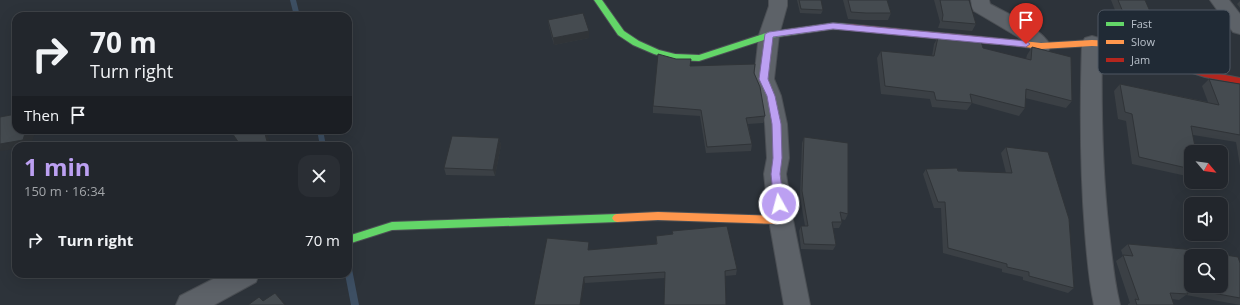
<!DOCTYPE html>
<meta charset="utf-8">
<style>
body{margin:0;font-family:"Open Sans",sans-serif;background:#2a2e34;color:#f1f3f6;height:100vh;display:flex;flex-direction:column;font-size:15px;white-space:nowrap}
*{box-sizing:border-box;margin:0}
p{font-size:13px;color:#a2a5a9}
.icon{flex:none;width:22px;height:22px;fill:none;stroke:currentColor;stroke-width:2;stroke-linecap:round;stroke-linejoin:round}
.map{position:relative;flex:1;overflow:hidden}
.sheet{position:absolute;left:12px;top:142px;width:340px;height:136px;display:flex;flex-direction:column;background:#22262c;border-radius:12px;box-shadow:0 4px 16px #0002,0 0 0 1px #3f4348}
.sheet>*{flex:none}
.guide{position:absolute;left:12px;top:12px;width:340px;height:122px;border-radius:12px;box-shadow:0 4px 16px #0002,0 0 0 1px #3f4348;background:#22262c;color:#f1f3f6;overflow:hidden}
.needle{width:26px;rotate:119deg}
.tools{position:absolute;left:1184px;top:145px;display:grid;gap:8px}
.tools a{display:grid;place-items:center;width:44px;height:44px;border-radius:8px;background:#22262c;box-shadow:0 4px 16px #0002,0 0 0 1px #3f4348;font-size:20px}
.pin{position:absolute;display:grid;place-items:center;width:34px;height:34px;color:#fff;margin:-41px -17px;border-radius:50% 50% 50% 0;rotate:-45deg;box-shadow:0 0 4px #0007}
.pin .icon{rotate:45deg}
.me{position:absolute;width:44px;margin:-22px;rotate:353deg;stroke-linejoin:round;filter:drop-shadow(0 0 3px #0008)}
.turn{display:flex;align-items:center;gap:14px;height:84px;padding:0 12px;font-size:18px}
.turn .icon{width:52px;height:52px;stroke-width:2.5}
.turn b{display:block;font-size:28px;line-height:34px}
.then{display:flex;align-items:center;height:38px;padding:0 12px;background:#0003;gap:8px;font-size:15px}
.round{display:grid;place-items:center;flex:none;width:42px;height:42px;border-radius:12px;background:#2a2e34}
.summary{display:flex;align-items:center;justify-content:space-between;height:68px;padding:0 12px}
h1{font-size:24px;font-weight:700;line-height:30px;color:#bca0f2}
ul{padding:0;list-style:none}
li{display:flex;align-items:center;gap:12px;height:60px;padding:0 12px}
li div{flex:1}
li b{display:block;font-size:15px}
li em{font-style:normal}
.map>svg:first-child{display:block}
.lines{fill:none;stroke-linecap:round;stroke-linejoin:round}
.stream{fill:#3d4f63;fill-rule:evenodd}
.street-casing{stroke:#4b4f54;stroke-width:2}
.fast-casing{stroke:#4b4f54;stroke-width:2}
.slow-casing{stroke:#4b4f54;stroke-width:2}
.jam-casing{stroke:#4b4f54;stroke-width:2}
.street{fill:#5d6268;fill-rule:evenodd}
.fast{fill:#63d668;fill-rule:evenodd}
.slow{fill:#ff974d;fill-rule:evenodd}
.jam{fill:#b3261e;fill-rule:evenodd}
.wall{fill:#3b4045}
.shaded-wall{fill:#303438}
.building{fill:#454b50;stroke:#303438;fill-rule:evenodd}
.route{fill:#bca0f2;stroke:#7a689d}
.key{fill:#202a35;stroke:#4e5762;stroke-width:1}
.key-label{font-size:11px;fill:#b8c0ca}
</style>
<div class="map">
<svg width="1240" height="305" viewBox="0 0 1240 305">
<rect width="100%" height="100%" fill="#2d333a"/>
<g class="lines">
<g class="stream">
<polygon points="290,0 296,0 300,16 294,16"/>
<polygon points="317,130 323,130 326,146 320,146"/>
<polygon points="348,265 351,266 352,269 359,305 351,305 345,274 348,274"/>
</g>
<defs>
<g id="street">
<polygon points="769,0 787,0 787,6 779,35 774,79 781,96 787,124 789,158 786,174 793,220 810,305 784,305 769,220 764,174 767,158 765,124 761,96 754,79 759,35 769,6"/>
<path d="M 971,0 L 989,0 L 990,4 C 1010,15 1039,26 1051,46 L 1048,51 L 1041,53 L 1034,51 L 1018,37 L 974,11 L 972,7 Z"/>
<polygon points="1210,0 1229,0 1240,14 1240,34 1233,32"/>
<path d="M 1092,36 L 1099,38 L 1102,43 C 1101,106 1102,170 1109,232 C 1112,257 1114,281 1120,305 L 1094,305 C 1089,281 1087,257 1085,232 C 1080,169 1080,106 1082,43 L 1085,38 Z"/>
<polygon points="223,274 259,274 256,282 214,305 176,305 180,296"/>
</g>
<g id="fast">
<polygon points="594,0 602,0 624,31 639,41 659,50 675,54 699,55 769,32 833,23 847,24 851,27 847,30 833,29 770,38 699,61 675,60 654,54 633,45 618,35"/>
<polygon points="617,214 620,215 622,218 620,221 617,222 392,230 348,244 348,236 392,222"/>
</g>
<g id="slow">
<polygon points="994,38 1041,43 1092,40 1113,41 1183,64 1184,66 1180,69 1113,47 1092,46 1041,49 991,43 990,41"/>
<polygon points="658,212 781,216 784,217 786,220 784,223 781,224 658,220 617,222 614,221 612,218 614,215 617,214"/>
</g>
<g id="jam">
<polygon points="847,24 994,38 998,41 994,44 847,30 843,27"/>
<polygon points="1180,63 1205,71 1240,78 1240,84 1205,77 1177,68 1176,66"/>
</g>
</defs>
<use href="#street" class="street-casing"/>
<use href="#fast" class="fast-casing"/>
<use href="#slow" class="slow-casing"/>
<use href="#jam" class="jam-casing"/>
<use href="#street" class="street"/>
<use href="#fast" class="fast"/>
<use href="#slow" class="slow"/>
<use href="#jam" class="jam"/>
</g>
<g class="wall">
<polygon points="797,0 821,0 823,10 821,14 800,13"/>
<polygon points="843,0 887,0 891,13 888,20 863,20 848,19"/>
<polygon points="934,0 969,0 976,24 972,31 938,28 940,22"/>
<polygon points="1111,0 1145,0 1156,25 1150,32 1122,28"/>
<polygon points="1240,1 1240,8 1237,4"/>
<polygon points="548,20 589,31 589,38 554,45 549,27"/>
<polygon points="938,37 1026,59 1027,55 1032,47 1072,101 1066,108 1025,98 1025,108 1019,116 972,103 967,110 932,107 930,99 881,94 877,58 881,51 932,56 934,44"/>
<polygon points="690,66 754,73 765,116 763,123 748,124 752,144 751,151 706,153 700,116 653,113 653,106"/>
<polygon points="1209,79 1240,84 1240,166 1236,142 1193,135 1191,152 1191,177 1132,164 1126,121 1118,119 1114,91 1120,84 1208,102 1202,86"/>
<polygon points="804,137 848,214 845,220 841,219 842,222 839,228 833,228 836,245 833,250 801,249 799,231 801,226 805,226 800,197 802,143"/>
<polygon points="499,138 501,145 495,176 446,175 444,168"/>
<polygon points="1006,147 1074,288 1068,293 1023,280 1023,277 1002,272 1002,269 943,253 941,208 934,208 923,174 926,169 1006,173 1001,153"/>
<polygon points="672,231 737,269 736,275 725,276 726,305 664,305 665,278 585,283 534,305 590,250 656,244 656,236 672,234"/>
<polygon points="1128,244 1240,263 1240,305 1186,295 1179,300 1172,299 1174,305 1128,305 1128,304 1130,303 1116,261 1123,256 1121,250"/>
</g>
<g class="shaded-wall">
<polygon points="589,31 589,38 554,45 553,38"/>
<polygon points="26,130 36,130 31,146 16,146 16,149 0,151 0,144"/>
<polygon points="264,130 266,130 271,146 265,146"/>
<polygon points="499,138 501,145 495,176 493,170"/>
<polygon points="584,277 585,283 581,305 580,305"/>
<polygon points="275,293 280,298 286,305 285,305"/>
</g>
<g class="building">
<polygon points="799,0 821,0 823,10 801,9"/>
<polygon points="848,0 887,0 891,13 866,13 851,12"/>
<polygon points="940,0 969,0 976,24 942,21 943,15"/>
<polygon points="1118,0 1145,0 1156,25 1127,22"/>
<polygon points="583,13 589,31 553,38 548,20"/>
<polygon points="938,37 981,41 983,48 1031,60 1032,47 1071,57 1072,101 1026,89 1025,108 970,94 972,103 936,100 934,92 885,86 881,51 934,56"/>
<polygon points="658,54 676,59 691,59 690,66 755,64 754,73 760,87 765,116 746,118 752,144 707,147 701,110 653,106"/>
<polygon points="1209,79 1240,84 1240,135 1191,126 1196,152 1191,152 1191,169 1139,157 1132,114 1125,112 1120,84 1219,105"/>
<polygon points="16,114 16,130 26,130 23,140 0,144 0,117"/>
<polygon points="230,130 264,130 268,145 265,146 241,146"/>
<polygon points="452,136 499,138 493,170 444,168"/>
<polygon points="804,137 848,143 848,214 840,212 842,222 832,222 836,245 804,244 801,226 808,226 802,191"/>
<polygon points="1006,147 1048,152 1069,219 1074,288 1029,276 1029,272 1007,267 1007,264 948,248 945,202 938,202 926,169 957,168 958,171 1012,173"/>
<polygon points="727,226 737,269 725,271 726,305 664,305 665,272 584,277 580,305 534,305 547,238 589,242 588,250 657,244 656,236 673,234 672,231"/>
<path d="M 1128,244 L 1195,250 L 1238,257 L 1240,263 L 1240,298 L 1185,288 L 1188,294 L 1170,293 L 1174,305 L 1137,305 L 1135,299 L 1139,300 L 1123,255 L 1133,256 ZM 1191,256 L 1221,256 L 1221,286 L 1191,286 Z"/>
<polygon points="275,293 285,305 248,305 259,297 263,301"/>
</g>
<polygon class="route" points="833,23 1026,41 1030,44 1026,47 833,29 773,37 768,79 775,96 781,124 782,158 780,174 784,204 783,207 779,208 776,207 774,204 771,174 773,158 772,124 767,96 759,79 765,34 769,32"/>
<rect x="1098" y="10" width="132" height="64" rx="6" class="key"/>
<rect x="1106" y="22" width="18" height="4" fill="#63d668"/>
<rect x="1106" y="40" width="18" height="4" fill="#ff974d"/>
<rect x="1106" y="58" width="18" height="4" fill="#b3261e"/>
<g class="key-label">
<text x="1131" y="28">Fast</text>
<text x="1131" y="46">Slow</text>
<text x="1131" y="64">Jam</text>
</g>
</svg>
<div class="tools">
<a><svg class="needle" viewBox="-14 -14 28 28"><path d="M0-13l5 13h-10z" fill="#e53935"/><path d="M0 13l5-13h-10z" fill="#a2a5a9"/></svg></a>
<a><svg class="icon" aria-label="sound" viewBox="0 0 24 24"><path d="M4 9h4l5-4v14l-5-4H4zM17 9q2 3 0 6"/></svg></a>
<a><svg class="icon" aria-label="search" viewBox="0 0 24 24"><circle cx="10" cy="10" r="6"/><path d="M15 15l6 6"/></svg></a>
</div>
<div class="pin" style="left:1026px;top:44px;background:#d93025"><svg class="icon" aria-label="arrive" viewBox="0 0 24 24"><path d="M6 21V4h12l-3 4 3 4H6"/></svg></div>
<svg class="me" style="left:779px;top:204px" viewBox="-20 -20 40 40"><circle r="17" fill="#bca0f2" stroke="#fff" stroke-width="3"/><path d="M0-11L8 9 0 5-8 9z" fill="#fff"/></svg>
<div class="guide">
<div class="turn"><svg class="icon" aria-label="right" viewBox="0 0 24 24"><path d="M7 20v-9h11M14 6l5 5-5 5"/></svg><div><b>70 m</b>Turn right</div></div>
<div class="then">Then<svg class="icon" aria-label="arrive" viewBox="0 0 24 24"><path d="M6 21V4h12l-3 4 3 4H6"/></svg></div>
</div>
<section class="sheet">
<div class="summary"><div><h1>1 min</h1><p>150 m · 16:34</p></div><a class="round"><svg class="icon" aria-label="close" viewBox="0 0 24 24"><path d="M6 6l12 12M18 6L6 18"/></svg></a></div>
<ul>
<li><svg class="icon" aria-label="right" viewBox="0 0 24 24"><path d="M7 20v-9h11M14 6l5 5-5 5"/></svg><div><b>Turn right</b></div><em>70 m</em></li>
</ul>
</section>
</div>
